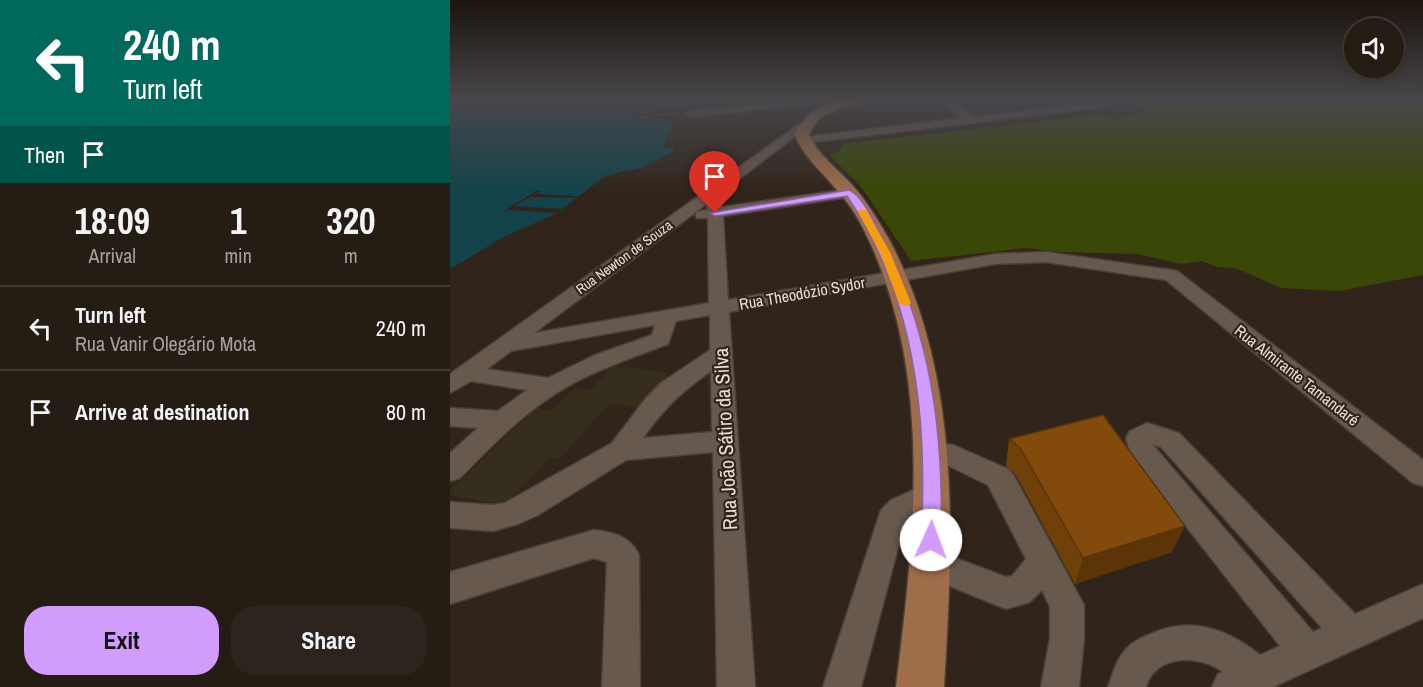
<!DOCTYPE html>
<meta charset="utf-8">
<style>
body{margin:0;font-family:"Archivo Narrow",sans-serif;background:#2d251d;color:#f1f3f6;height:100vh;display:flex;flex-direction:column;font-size:22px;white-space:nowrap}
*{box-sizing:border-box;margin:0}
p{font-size:20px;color:#a3a1a0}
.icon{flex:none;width:33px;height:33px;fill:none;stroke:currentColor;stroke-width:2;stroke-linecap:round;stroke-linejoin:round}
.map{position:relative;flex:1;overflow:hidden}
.drawer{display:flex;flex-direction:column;background:#251c14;width:450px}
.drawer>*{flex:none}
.banner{background:#00695c;color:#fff;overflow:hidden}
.buttons{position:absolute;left:894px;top:18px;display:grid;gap:12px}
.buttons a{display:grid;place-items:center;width:60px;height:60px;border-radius:50%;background:#251c14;box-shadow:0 3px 9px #0003,0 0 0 2px #423a34;font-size:30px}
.pin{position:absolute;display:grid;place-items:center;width:51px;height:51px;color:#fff;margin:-62px -26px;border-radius:50% 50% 50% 0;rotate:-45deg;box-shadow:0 0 6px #0007}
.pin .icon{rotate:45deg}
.me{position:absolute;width:66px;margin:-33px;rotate:2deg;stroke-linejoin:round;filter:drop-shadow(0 0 4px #0008)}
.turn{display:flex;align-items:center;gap:21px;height:126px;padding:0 24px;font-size:27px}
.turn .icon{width:78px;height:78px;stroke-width:2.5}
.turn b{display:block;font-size:42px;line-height:51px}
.then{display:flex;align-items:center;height:57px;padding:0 24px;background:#0003;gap:12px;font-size:22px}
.eta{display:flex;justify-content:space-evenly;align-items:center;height:102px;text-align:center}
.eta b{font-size:36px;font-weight:800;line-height:42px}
.action{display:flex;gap:12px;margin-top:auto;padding:12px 24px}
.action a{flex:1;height:69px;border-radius:24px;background:#d29cfd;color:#111;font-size:24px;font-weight:800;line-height:69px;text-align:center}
.action a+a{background:#2d251d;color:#f1f3f6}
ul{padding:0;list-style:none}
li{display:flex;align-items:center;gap:18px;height:84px;padding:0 24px;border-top:2px solid #423a34}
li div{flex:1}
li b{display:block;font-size:22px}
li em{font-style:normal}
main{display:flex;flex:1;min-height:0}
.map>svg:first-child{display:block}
.commercial{fill:#362e1d}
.green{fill:#394707}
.water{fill:#13434a}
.pier{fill:#31251b}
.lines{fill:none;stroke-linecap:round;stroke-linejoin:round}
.minor-casing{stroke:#4a4038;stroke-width:3}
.major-casing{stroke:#4a4038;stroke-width:3}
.path{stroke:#7e746b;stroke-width:1.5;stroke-dasharray:1.5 2;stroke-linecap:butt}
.minor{fill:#67594e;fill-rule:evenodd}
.major{fill:#9f6d4a;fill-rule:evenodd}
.wall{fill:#704009}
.shaded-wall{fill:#5b3408}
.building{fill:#824b0b;stroke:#5b3408;stroke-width:1.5}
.route{fill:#d29cfd;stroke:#8865a4;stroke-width:1.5}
.slow{fill:#f59e0b}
.labels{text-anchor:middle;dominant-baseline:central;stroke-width:4.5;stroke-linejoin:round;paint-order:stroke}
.far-street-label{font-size:14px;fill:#e7dfd8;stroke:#31251b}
.street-label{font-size:16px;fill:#e7dfd8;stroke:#31251b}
.near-street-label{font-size:20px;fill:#e7dfd8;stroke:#31251b}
</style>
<main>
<section class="drawer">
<div class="banner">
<div class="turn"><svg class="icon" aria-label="left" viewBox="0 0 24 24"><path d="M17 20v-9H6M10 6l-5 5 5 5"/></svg><div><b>240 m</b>Turn left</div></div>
<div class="then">Then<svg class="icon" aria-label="arrive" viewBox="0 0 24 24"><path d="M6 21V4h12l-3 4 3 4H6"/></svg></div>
</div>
<div class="eta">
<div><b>18:09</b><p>Arrival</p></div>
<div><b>1</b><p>min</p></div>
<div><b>320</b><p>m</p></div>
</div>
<ul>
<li><svg class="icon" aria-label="left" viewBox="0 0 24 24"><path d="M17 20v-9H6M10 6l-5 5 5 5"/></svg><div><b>Turn left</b><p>Rua Vanir Olegário Mota</p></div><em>240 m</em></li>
<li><svg class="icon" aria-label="arrive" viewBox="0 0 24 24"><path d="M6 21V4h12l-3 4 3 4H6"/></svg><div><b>Arrive at destination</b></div><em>80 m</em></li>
</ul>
<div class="action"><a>Exit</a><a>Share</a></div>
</section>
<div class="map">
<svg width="973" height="687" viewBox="0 0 973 687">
<rect width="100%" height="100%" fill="#31251b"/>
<polygon class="commercial" points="164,365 219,373 190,408 160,403 109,459 100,457 55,505 0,495 0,491 86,408 102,411 125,388 140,390"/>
<polygon class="green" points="674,98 973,98 973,275 889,291 831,288 785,268 767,267 752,261 731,264 687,254 611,252 576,248 461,261 412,188 379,155 390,151 393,144 651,114 665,120 696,110"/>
<polygon class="water" points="0,98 244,98 235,106 176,117 221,119 224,124 212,148 225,147 223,152 194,167 155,176 107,213 52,238 0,269"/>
<polygon class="pier" points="86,191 91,191 87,194 129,196 125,198 80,197 65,206 112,209 107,213 58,210 51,213"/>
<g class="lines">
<defs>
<g id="minor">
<polygon points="371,98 408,98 240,117 235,114 240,111"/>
<polygon points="487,98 498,98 523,117 656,101 661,104 656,107 354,143 348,140 354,137 512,118"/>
<path d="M 352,122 L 361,124 L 271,193 L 272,207 L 399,189 L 406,193 L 399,197 L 273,216 L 278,300 L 545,254 L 596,252 L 721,270 L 727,271 L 973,460 L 973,486 L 963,483 L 716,280 L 596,262 L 545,264 L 279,312 L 305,687 L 267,687 L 263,452 L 176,460 L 88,515 L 68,524 L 43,531 L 0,528 L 0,502 L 43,505 L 55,503 L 162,443 L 196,398 L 211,383 L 260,350 L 260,315 L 226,321 L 218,344 C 181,358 142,371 108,392 C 70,416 40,447 10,478 L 0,481 L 0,453 L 28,428 L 0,426 L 0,408 L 48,411 L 77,390 L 21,381 L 0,393 L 0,374 ZM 257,203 L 257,210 L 246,212 ZM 246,212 L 246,218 L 258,218 L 259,303 L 84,333 ZM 205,325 L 202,335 L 145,355 L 98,378 L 37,369 L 61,351 ZM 261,371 L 262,432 L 193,438 C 214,408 231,392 261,371 Z"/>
<path d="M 697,423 L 729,433 L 905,614 L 973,584 L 973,618 L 823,687 L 762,687 L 768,674 L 773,672 C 750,654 705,654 696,687 L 658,687 C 663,674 666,660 676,649 C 683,641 693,637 703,633 C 742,616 779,630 810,655 L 830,646 L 681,456 L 676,438 L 680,431 ZM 702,444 L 711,447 L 872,628 L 863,632 Z"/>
<polygon points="482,442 503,445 558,469 564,476 634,605 634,638 629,687 591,687 600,638 600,607 592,590 580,602 556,609 470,574 465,564 470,554 481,549 556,577 562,576 576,559 538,485 491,462 473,459 469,452 473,445"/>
<path d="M 483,481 L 493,485 L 497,493 C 489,509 467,512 454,525 L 411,687 L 373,687 L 431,510 L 441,500 Z"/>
<path d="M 144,530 C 163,532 180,536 189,555 L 190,687 L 152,687 L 157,562 L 144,558 L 0,604 L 0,572 Z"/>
</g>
<path id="major" d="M 418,98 C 399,113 372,103 359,135 C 369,156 388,169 403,186 C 418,203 430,223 441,243 C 512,381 503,537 494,687 L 446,687 C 464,540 483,386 422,247 C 414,229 405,211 392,196 C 376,175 355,160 345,135 C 358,105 388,98 418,98 Z"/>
</defs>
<use href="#minor" class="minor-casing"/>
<use href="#major" class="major-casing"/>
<polyline class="path" points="189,117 230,114"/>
<use href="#minor" class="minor"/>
<use href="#major" class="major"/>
</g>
<polygon class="wall" points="559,439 722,552 625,584 566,475 556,466"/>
<g class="shaded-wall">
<polygon points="274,98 346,98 276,105"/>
<polygon points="735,526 722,552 625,584 633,558"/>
</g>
<polygon class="building" points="653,415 735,526 633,558 570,448 559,439"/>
<linearGradient id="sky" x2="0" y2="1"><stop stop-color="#1b140f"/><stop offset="0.51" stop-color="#48464a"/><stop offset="1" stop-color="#48464a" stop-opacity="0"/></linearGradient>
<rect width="973" height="194" fill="url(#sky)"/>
<path class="route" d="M 399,190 C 413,196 423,221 430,234 C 481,333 494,431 491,540 L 488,547 L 481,549 L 474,547 L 471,540 C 478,421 466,298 397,196 L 265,216 L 260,213 Z"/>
<polygon class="slow" points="409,210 416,210 440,252 461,303 459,305 455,306 449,303 430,252 408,212"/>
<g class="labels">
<g class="far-street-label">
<text transform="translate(174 257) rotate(-36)">Rua Newton de Souza</text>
</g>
<g class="street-label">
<text transform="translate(352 293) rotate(-10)">Rua Theodózio Sydor</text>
<text transform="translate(847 375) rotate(38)">Rua Almirante Tamandaré</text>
</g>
<g class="near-street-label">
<text transform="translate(275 439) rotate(-93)">Rua João Sátiro da Silva</text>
</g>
</g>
</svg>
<div class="buttons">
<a><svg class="icon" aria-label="sound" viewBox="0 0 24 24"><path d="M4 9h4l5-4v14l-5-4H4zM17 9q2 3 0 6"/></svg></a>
</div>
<div class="pin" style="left:265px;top:213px;background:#d93025"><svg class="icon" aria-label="arrive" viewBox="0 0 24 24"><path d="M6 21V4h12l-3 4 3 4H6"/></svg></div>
<svg class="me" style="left:481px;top:540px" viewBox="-20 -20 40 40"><circle r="19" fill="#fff"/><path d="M0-13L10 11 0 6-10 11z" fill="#d29cfd"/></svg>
</div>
</main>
